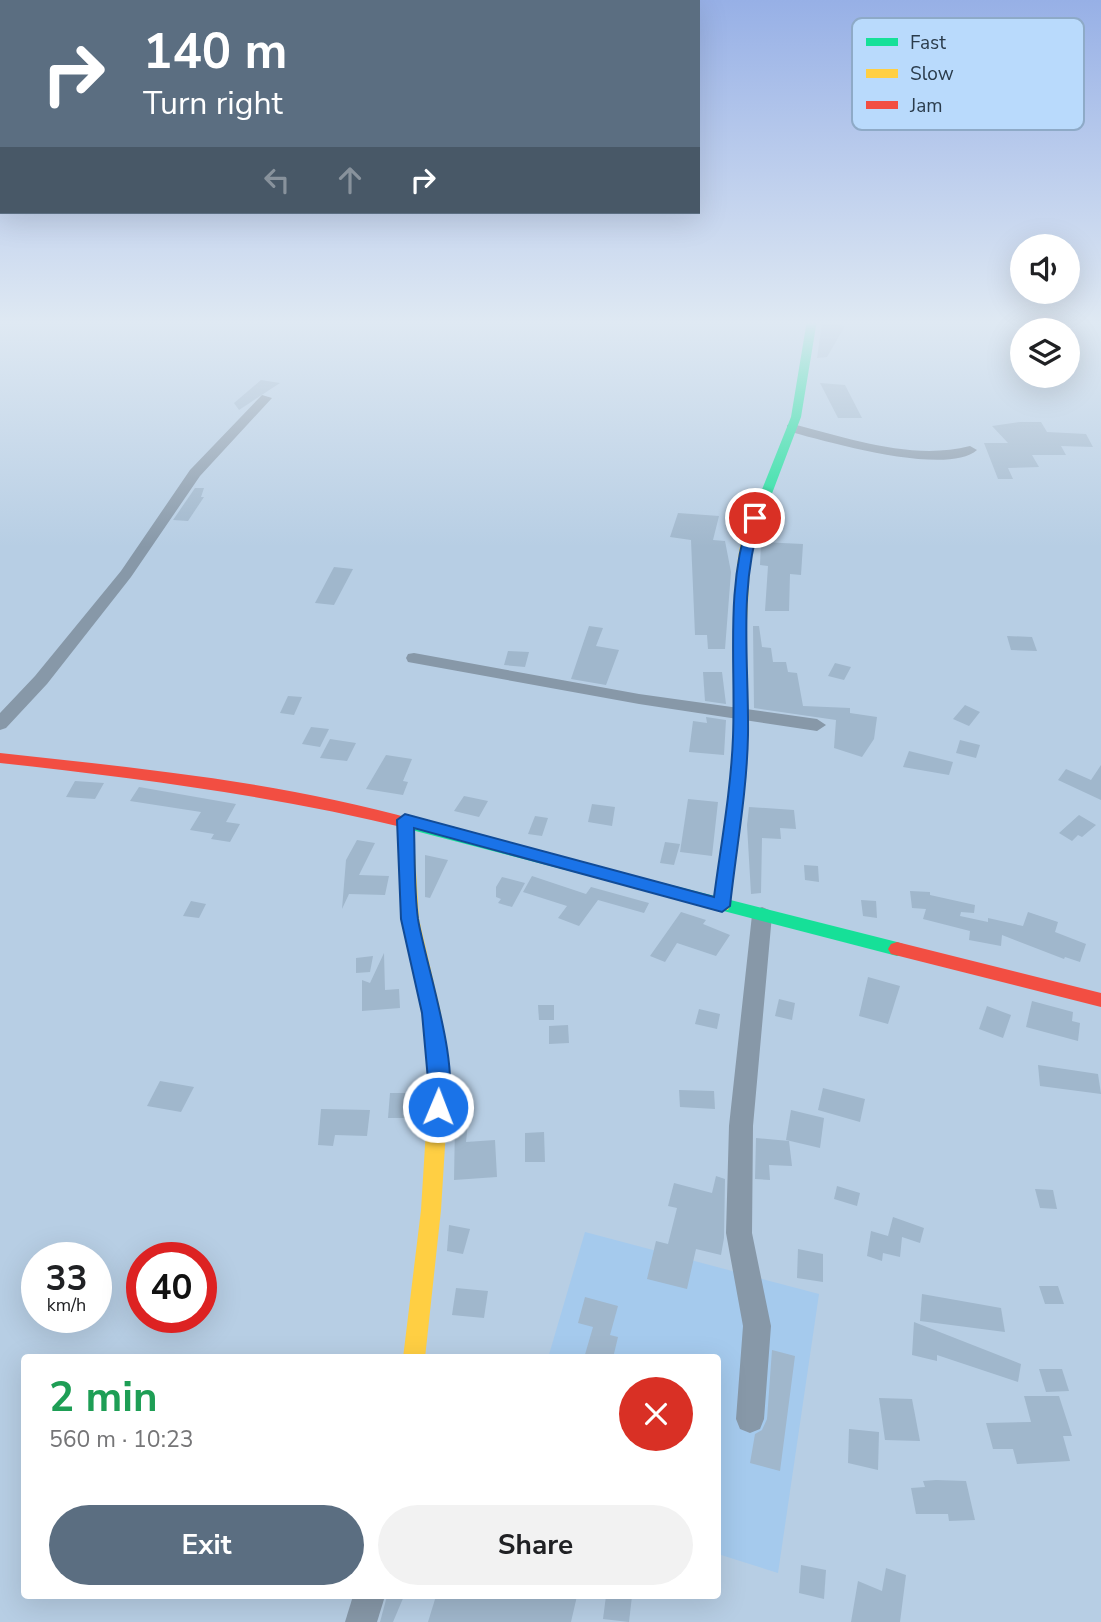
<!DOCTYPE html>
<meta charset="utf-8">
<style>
body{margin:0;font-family:"Nunito Sans",sans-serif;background:#f2f2f2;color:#202124;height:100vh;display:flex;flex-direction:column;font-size:26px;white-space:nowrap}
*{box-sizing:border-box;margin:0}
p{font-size:23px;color:#757577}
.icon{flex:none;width:38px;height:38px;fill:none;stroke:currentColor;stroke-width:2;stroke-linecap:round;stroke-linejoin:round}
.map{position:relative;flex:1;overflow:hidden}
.panel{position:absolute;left:21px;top:1354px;width:700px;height:245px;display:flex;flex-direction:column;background:#fff;border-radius:7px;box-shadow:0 7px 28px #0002}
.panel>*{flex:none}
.top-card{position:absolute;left:0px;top:0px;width:700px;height:214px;box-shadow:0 7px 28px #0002;background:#5b6e81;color:#fff;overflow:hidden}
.controls{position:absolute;left:1010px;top:234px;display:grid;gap:14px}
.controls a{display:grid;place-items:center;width:70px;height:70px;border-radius:50%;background:#fff;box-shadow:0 7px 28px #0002;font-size:35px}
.speed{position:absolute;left:21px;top:1242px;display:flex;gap:14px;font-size:35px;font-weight:700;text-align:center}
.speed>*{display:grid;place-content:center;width:91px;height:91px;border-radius:50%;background:#fff;box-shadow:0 7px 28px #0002;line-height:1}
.speed small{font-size:18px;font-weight:400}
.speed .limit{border:10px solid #d22;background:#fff;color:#111}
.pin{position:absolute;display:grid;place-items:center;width:60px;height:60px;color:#fff;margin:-30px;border:4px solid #fff;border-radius:50%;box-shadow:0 2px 7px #0007}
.me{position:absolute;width:77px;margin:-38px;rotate:1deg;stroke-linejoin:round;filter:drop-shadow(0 0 5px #0008)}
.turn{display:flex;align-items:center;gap:24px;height:147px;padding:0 28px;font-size:32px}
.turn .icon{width:91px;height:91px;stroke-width:2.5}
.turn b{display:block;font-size:49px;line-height:60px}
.lanes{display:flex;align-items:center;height:66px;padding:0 28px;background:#0003;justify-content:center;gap:35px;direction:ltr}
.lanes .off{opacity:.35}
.round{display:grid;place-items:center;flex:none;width:74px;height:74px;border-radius:37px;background:#f2f2f2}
.head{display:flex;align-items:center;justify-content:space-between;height:119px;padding:0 28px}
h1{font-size:42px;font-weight:700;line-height:52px;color:#1e9e55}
.cta{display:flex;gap:14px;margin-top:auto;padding:14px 28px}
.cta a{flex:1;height:80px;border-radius:42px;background:#5b6e81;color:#fff;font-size:28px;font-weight:700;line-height:80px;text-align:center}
.cta a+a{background:#f2f2f2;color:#202124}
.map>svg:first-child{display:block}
.built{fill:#a5caed}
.building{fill:#a0b7cc}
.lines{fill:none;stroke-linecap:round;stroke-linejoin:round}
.street{fill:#8798a8;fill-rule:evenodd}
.fast{fill:#16e098;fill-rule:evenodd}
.slow{fill:#ffcf43;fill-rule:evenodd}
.jam{fill:#f24e42;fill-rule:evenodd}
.route{fill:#1a73e8;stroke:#114b97;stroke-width:2}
.key{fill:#b9dafc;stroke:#8eaac7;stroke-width:2}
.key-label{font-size:19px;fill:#2a3b4b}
</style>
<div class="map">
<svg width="1101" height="1622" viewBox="0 0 1101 1622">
<rect width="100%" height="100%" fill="#b7cee4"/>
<polygon class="built" points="585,1232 819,1294 778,1573 718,1554 718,1358 548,1358"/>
<g class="building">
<polygon points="822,323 845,326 827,357 817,358"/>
<polygon points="261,380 280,383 239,410 234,403"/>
<polygon points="820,383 845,385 862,418 838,418"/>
<polygon points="1020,422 1041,422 1047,432 1086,434 1093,447 1061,446 1066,455 1032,455 1039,467 1008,468 1013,479 998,479 984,443 1008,443 992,426"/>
<polygon points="195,488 204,488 201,497 204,497 188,521 173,520"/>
<polygon points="678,513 719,516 713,540 725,541 731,572 725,649 708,649 707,635 695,635 691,540 670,537"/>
<polygon points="761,542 803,544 801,575 790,574 789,611 765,611 768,566 760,565"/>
<polygon points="334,567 353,569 334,605 315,603"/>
<polygon points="589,626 603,628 596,646 619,650 606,685 571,679"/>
<polygon points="753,626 759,626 762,647 771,648 773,662 786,662 788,672 797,673 803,706 850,708 850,713 877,717 874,739 862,757 834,748 836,720 754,708"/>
<polygon points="1007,636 1032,637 1037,651 1011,650"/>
<polygon points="508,651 529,652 525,667 504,665"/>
<polygon points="835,663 851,667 844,680 828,676"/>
<polygon points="703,672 722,672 726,704 705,701"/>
<polygon points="288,696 302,697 294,715 280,713"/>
<polygon points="965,705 980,712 969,726 953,719"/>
<polygon points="706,717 726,720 724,755 689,752 693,721 707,723"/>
<polygon points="311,727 329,729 320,747 302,744"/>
<polygon points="330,739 356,743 347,761 320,758"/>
<polygon points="960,740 980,745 976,758 956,753"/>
<polygon points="909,751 953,762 949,775 903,767"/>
<polygon points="386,755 412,759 403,781 408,782 403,795 366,789"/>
<polygon points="1101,765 1101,800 1058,780 1066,769 1091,780"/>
<polygon points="75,781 104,783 95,799 66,797"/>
<polygon points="139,787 236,804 226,822 240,824 230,842 211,839 214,834 190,830 201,812 130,801"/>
<polygon points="464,796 488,801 479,817 454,811"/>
<polygon points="688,799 718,802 712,856 680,852"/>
<polygon points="592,804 615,807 612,826 588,822"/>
<polygon points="749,807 794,810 796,829 780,828 781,839 762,838 761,893 751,894 747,825"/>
<polygon points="1079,815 1096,825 1082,837 1078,835 1072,841 1059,833"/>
<polygon points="535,816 548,818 542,836 528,834"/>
<polygon points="357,840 375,843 359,875 389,876 385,895 349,894 342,909 346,860"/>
<polygon points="665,842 680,844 674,865 660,863"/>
<polygon points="425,855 448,860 430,898 425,897"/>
<polygon points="804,865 818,866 819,882 805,880"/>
<polygon points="532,876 586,894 591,887 649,903 644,913 598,900 579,926 558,918 567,906 523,892"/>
<polygon points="502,877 525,883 512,907 498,903 501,899 496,897 496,887"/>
<polygon points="910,891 930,892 930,895 975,905 974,913 961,912 960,916 988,922 988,918 1023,926 1028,912 1058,922 1055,932 1086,944 1080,962 1065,957 1064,959 1002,935 1001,946 969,940 970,931 923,919 926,909 912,908"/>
<polygon points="861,900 876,901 877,918 863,916"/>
<polygon points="191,901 206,904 199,918 183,916"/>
<polygon points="681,912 706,920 703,924 730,935 716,956 677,943 665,962 650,956"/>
<polygon points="384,953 385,990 399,989 400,1008 362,1011 362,980 370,983"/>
<polygon points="373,956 370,972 356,973 356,958"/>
<polygon points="868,977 900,986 888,1024 859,1016"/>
<polygon points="779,999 795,1003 792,1020 775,1016"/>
<polygon points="1032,1001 1073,1012 1072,1021 1080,1023 1078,1041 1026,1027"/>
<polygon points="538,1005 554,1005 554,1020 539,1020"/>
<polygon points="987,1006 1011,1015 1003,1038 979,1029"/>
<polygon points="699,1009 720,1014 717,1029 695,1024"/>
<polygon points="568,1025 569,1043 549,1044 549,1026"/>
<polygon points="1038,1065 1098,1074 1101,1094 1040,1086"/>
<polygon points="160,1081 194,1087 181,1112 147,1106"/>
<polygon points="823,1088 865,1099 860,1122 818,1110"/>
<polygon points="679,1090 714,1091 715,1109 680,1107"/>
<polygon points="390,1093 414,1093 412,1118 388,1118"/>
<polygon points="321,1109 370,1110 367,1136 335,1135 333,1146 318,1145"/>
<polygon points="791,1110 824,1118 820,1148 786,1140"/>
<polygon points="455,1123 468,1123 466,1142 495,1140 497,1177 454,1180"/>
<polygon points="544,1132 545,1162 525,1162 525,1133"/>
<polygon points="756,1138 789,1141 792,1166 769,1165 770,1180 755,1179"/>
<polygon points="716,1176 725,1179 724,1238 721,1255 696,1249 687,1289 647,1279 656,1241 668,1244 677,1208 668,1206 674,1183 712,1193"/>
<polygon points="837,1186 860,1193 857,1206 834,1199"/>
<polygon points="1035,1189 1053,1190 1057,1209 1040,1208"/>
<polygon points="893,1217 924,1228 920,1243 902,1237 900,1257 883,1253 882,1261 867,1256 871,1231 888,1236"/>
<polygon points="449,1225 470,1229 463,1254 447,1251"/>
<polygon points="798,1249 823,1254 823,1282 797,1278"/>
<polygon points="1039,1286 1058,1286 1064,1304 1045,1304"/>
<polygon points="456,1288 488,1291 484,1318 452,1315"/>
<polygon points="922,1294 1001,1308 1005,1332 920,1321"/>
<polygon points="585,1297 618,1306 610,1335 618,1337 613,1358 584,1358 593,1327 578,1323"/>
<polygon points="914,1322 1021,1364 1018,1382 937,1355 937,1361 912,1355"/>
<polygon points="772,1350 795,1356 780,1471 750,1463 755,1434 762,1430 767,1419"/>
<polygon points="1039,1369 1062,1369 1069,1391 1046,1392"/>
<polygon points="1024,1396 1059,1396 1072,1436 1063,1436 1070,1461 1017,1464 1013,1449 993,1449 986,1423 1031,1422"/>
<polygon points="879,1398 912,1399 920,1441 885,1440"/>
<polygon points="849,1429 879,1432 878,1470 848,1463"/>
<polygon points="936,1480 966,1481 975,1520 949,1521 948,1514 916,1514 911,1488 925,1487 923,1481"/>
<polygon points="801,1565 826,1570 824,1599 799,1593"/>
<polygon points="886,1568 906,1575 900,1622 851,1622 858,1581 882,1591"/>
<polygon points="387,1596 404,1596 393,1622 380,1622"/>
<polygon points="436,1596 577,1596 571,1622 428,1622"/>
<polygon points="606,1596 632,1596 629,1622 603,1619"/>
</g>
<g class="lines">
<g class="street">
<polygon points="262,395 272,398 200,476 131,577 47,684 6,728 0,730 0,713 35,676 121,571 190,470"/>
<path d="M 792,424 C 849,438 912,461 970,446 L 977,450 C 947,477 825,441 787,431 L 787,425 Z"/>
<polygon points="414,653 639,694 817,719 826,725 817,731 639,704 408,662 406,658 408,654"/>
<polygon points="762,907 769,910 772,915 753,1126 752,1233 771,1326 764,1419 760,1429 750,1433 740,1429 736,1419 743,1326 726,1233 729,1126 752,915 755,910"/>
<polygon points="353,1596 385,1596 377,1622 345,1622"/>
</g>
<g class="fast">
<polygon points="807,320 817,320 801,417 765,512 759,516 755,515 753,512 791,417"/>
<polygon points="410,819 897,942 903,944 906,949 903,954 897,956 404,828 402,824"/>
</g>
<g class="slow">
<path d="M 759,508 L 765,512 L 751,549 L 745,655 L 748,737 L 730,906 L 728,910 L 716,910 L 714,906 C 720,851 732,791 734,736 C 735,700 724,522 759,508 Z"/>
<polygon points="405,815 413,820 419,919 441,1013 449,1082 441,1210 425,1358 403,1358 421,1210 429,1082 423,1013 401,919 397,820"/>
</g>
<g class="jam">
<path d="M 0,753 C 139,768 281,782 416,820 L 418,824 L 410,829 C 275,796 138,778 0,763 Z"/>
<polygon points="897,942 1101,993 1101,1007 891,954 888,949 891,944"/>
</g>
</g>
<linearGradient id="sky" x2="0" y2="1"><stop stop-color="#97b0e6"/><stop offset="0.59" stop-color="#dfe9f3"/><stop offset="1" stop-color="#dfe9f3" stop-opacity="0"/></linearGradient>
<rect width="1101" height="547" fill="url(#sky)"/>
<path class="route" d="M 755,514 L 761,518 C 738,589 749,662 748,735 C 747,792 736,850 730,906 L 722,912 L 414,828 C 415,857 414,889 418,919 C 425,963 464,1074 445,1113 L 438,1116 L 431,1113 L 422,1013 L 401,919 L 397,820 L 405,814 L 714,897 C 721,844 731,790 733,737 C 736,662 725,590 749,518 Z"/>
<rect x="852" y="18" width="232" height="112" rx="10" class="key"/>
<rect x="866" y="38" width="32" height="8" fill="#16e098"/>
<rect x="866" y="69" width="32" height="9" fill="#ffcf43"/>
<rect x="866" y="101" width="32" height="8" fill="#f24e42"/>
<g class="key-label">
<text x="910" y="49">Fast</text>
<text x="910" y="80">Slow</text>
<text x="910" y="112">Jam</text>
</g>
</svg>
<div class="controls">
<a><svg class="icon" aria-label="sound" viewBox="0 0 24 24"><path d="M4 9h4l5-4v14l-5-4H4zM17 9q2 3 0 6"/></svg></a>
<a><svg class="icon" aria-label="layers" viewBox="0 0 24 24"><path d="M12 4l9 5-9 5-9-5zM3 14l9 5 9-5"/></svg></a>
</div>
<div class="speed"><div>33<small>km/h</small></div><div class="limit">40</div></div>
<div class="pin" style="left:755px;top:518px;background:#d93025"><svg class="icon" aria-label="arrive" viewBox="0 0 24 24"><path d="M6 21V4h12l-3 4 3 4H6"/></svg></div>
<svg class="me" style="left:438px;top:1107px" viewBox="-20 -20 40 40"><circle r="17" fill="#1a73e8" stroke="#fff" stroke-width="3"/><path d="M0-11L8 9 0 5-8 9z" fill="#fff"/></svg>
<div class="top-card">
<div class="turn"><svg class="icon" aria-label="right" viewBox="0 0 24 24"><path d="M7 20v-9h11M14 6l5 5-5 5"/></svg><div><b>140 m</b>Turn right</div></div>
<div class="lanes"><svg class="icon off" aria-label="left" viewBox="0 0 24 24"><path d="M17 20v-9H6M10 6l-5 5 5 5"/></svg><svg class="icon off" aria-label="ahead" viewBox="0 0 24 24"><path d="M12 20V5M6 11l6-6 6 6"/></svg><svg class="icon" aria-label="right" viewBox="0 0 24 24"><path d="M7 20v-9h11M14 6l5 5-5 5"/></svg></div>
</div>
<section class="panel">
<div class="head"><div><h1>2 min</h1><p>560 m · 10:23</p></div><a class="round" style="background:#d93025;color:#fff"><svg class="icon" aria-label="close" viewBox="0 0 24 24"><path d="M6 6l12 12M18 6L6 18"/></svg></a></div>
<div class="cta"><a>Exit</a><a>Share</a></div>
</section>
</div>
